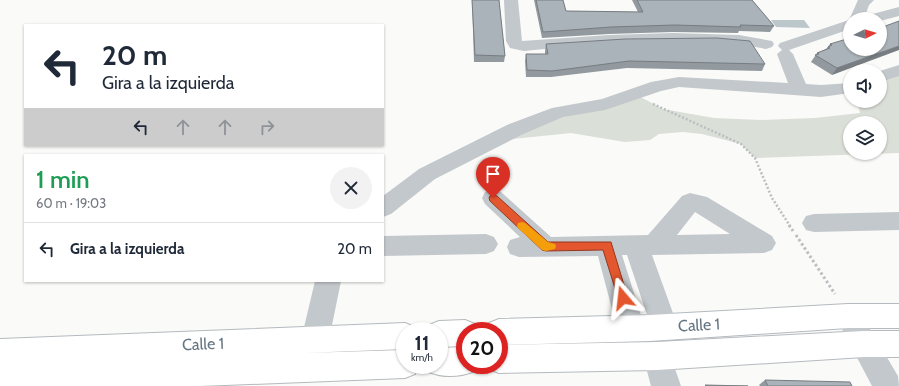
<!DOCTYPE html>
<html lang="es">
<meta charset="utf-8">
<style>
body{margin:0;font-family:Cabin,sans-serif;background:#f2f2f3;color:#1f2937;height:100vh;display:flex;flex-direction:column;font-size:15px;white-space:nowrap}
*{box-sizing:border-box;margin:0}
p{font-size:13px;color:#747a83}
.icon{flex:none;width:22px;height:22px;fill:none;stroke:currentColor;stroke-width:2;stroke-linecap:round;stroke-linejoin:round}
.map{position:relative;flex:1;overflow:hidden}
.side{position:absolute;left:24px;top:154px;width:360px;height:128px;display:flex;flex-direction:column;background:#fff;border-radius:0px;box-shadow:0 1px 3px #0004}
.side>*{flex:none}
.hud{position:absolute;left:24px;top:24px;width:360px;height:122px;border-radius:0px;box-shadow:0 1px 3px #0004;background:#fff;color:#1f2937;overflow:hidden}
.needle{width:26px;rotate:85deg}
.tools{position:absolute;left:843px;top:12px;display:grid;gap:8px}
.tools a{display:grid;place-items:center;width:44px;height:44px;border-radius:50%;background:#fff;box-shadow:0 1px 3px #0004;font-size:20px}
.speed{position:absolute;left:396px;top:322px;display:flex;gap:8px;font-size:20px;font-weight:700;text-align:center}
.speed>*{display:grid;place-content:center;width:52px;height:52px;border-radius:50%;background:#fff;box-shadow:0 1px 3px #0004;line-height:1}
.speed small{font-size:10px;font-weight:400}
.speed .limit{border:6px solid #d22;background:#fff;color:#111}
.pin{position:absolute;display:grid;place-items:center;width:34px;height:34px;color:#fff;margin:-41px -17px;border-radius:50% 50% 50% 0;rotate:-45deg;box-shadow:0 0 4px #0007}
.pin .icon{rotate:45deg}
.me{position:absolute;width:44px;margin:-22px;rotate:343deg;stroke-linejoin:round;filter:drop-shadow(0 0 3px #0008)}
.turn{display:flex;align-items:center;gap:14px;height:84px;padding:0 12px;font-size:18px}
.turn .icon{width:52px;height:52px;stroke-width:2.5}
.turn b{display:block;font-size:28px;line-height:34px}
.lanes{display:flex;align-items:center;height:38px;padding:0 12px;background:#0003;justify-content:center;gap:20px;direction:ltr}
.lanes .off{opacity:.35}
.round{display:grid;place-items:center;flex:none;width:42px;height:42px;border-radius:21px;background:#f2f2f3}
.headline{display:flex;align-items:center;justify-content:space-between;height:68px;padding:0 12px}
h1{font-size:24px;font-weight:600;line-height:30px;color:#1e9e55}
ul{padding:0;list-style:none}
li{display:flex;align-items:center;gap:12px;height:52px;padding:0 12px;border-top:1px solid #e0e1e3}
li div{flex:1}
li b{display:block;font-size:15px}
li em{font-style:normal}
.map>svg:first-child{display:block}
.green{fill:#dadfd7;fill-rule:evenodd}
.water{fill:#bbc7cb}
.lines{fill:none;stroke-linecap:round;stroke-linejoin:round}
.major-casing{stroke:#b5babe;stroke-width:2}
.path-far1{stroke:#bbbfc2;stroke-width:2.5;stroke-dasharray:2 2;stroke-linecap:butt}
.path{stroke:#bbbfc2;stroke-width:3;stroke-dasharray:2.5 2.5;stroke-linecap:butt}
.minor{fill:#c3c8cc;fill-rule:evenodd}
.major{fill:#fff;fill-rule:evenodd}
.wall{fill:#929a9f}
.shaded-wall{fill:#777d82}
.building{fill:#aab3b9;stroke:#777d82}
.route{fill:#e4572e;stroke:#94391e}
.slow{fill:#f59e0b}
.labels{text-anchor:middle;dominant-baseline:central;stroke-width:4;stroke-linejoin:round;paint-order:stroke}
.near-street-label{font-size:16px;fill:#657683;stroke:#fff}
</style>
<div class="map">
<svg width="899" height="386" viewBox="0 0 899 386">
<rect width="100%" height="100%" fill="#fafaf8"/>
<path class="green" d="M 899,70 L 899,153 L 755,158 L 741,144 L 702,134 L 683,132 L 659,134 L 650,140 L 625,142 L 571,133 L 503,140 L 514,130 L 635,94 L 663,109 L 714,118 L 760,120 L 815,118 L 860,113 L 857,101 L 880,101 L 880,77 ZM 850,123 L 880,123 L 880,153 L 850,153 Z"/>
<polygon class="water" points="771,20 804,20 810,28 776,27"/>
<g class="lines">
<defs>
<g id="major">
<polygon points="848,304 899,304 899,328 848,328 650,341 499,345 499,331 486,331 489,323 499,319 650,315"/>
<polygon points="465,320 475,324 478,331 465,331 465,346 439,347 439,331 427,331 429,325 439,321"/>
<polygon points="405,323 415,327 417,331 405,331 405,349 304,353 405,350 405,365 419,365 415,374 405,378 200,386 0,386 0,339"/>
<polygon points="864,331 899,331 899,357 864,357 657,370 499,373 489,369 487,365 499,365 499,345 657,342"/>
<path d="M 465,347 L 465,365 L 478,365 L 475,371 C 460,377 444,378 429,372 L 426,365 L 439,365 L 439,348 Z"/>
</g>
</defs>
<use href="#major" class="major-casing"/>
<polyline class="path-far1" points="653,104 741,144 755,158 772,198 790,226"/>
<g class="path">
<polyline points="789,225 793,231"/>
<polyline points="796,235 835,294"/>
</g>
<g class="minor">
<path d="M 504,0 L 518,0 L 522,41 L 609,35 L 673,33 L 739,35 L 772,41 L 774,44 L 772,47 L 766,49 C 739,43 711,43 683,43 C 630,42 577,46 524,51 L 510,48 L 506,41 Z"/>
<polygon points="858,0 874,0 869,5 865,16 899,7 899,16 880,21 880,19 850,19 850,29 789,50 793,54 806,84 821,85 850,83 850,93 821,97 679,87 661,91 605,110 563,117 521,135 435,179 391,214 383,217 383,196 419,169 507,125 552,108 602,99 651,82 679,77 788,83 777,54 782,50 778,46 780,43 849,20"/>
<polygon points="899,65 899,76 880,82 880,71"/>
<path d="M 493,190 L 501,192 L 551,237 L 648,235 L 682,196 L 690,193 L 707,197 L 772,236 L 776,243 L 772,250 L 764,253 L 652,255 L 678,327 L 674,336 L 664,340 L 654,336 L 627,255 L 622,255 L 645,328 L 641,337 L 631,341 L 621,337 L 617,328 L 598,256 L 519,257 L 510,254 L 507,247 L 510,240 L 520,237 L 485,204 L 482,198 L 485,192 ZM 695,212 L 730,234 L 677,235 Z"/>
<polygon points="899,212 899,230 814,232 806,230 802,223 806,216 814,214"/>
<polygon points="486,234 494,237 498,244 494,251 486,254 383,256 383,236"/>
<polygon points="315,281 341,281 329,340 325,349 315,353 305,349 301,340"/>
<polygon points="848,304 857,307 898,376 899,386 872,386 835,316 839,307"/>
<polygon points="657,342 667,346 681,386 651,386 643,356 647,346"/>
</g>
<use href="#major" class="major"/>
</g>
<g class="wall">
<polygon points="472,0 499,0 505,56 504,62 474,62"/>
<polygon points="534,0 563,0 566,11 638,12 632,0 752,0 774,26 770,32 739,31 738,33 673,32 609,34 542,38"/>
<polygon points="546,44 765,64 762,71 627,68 551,77 526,77 525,61 526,54 545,54 545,51"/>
<polygon points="830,44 880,49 832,75 811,62 817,53 826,49"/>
<polygon points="765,380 852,386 760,386 759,385"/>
</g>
<polygon class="shaded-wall" points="899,46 899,50 832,75 837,68"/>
<g class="building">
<polygon points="472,0 499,0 505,56 475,55"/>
<polygon points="536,0 563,0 566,11 643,12 637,0 752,0 774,26 740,25 741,27 675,25 611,27 543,32"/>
<polygon points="899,21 899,46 837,68 815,55 819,54 817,53 830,48 828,47 832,45 830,44 850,38 850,49 880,49 880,28"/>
<polygon points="717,38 750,41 765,64 629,61 552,71 527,70 526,54 548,54 546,44 625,39"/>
<polygon points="765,380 850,382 852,386 768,386"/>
<polygon points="705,385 748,386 706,386"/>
</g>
<polygon class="route" points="493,195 497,196 548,242 611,242 628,298 627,302 623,303 619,302 618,298 603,250 546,251 542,250 490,201 489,198 490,196"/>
<polygon class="slow" points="522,222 525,223 548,242 555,244 556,246 555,249 546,251 542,250 518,228 517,226 518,223"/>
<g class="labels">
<g class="near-street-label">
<text transform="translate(699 325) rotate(-3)">Calle 1</text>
<text transform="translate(203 344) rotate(-2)">Calle 1</text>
</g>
</g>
</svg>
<div class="tools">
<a><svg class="needle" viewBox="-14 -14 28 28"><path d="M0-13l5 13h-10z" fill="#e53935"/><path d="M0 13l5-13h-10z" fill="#747a83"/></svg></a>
<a><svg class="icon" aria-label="sound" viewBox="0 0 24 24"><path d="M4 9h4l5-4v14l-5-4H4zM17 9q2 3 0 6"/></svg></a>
<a><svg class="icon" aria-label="layers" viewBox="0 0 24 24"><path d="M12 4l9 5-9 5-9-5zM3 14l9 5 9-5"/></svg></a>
</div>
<div class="speed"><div>11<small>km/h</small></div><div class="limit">20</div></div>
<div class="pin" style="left:493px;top:198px;background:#d93025"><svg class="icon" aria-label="arrive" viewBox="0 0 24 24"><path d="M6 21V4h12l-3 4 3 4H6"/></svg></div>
<svg class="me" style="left:623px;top:298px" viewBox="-20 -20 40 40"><path d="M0-17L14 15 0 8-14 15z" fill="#e4572e" stroke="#fff" stroke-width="4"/></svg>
<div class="hud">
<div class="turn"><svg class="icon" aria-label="left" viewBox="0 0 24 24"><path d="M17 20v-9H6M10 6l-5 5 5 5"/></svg><div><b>20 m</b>Gira a la izquierda</div></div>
<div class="lanes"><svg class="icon" aria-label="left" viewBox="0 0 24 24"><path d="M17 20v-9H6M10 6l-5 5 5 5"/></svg><svg class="icon off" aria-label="ahead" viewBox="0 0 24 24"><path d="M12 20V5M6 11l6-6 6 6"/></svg><svg class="icon off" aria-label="ahead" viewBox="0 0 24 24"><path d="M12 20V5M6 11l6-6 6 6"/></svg><svg class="icon off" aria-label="right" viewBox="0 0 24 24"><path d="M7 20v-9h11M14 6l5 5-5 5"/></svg></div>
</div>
<section class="side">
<div class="headline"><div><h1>1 min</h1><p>60 m · 19:03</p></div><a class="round"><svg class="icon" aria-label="close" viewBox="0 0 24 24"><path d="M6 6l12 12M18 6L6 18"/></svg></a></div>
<ul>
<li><svg class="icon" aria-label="left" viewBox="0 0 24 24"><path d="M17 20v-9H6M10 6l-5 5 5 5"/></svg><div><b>Gira a la izquierda</b></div><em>20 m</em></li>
</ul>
</section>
</div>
